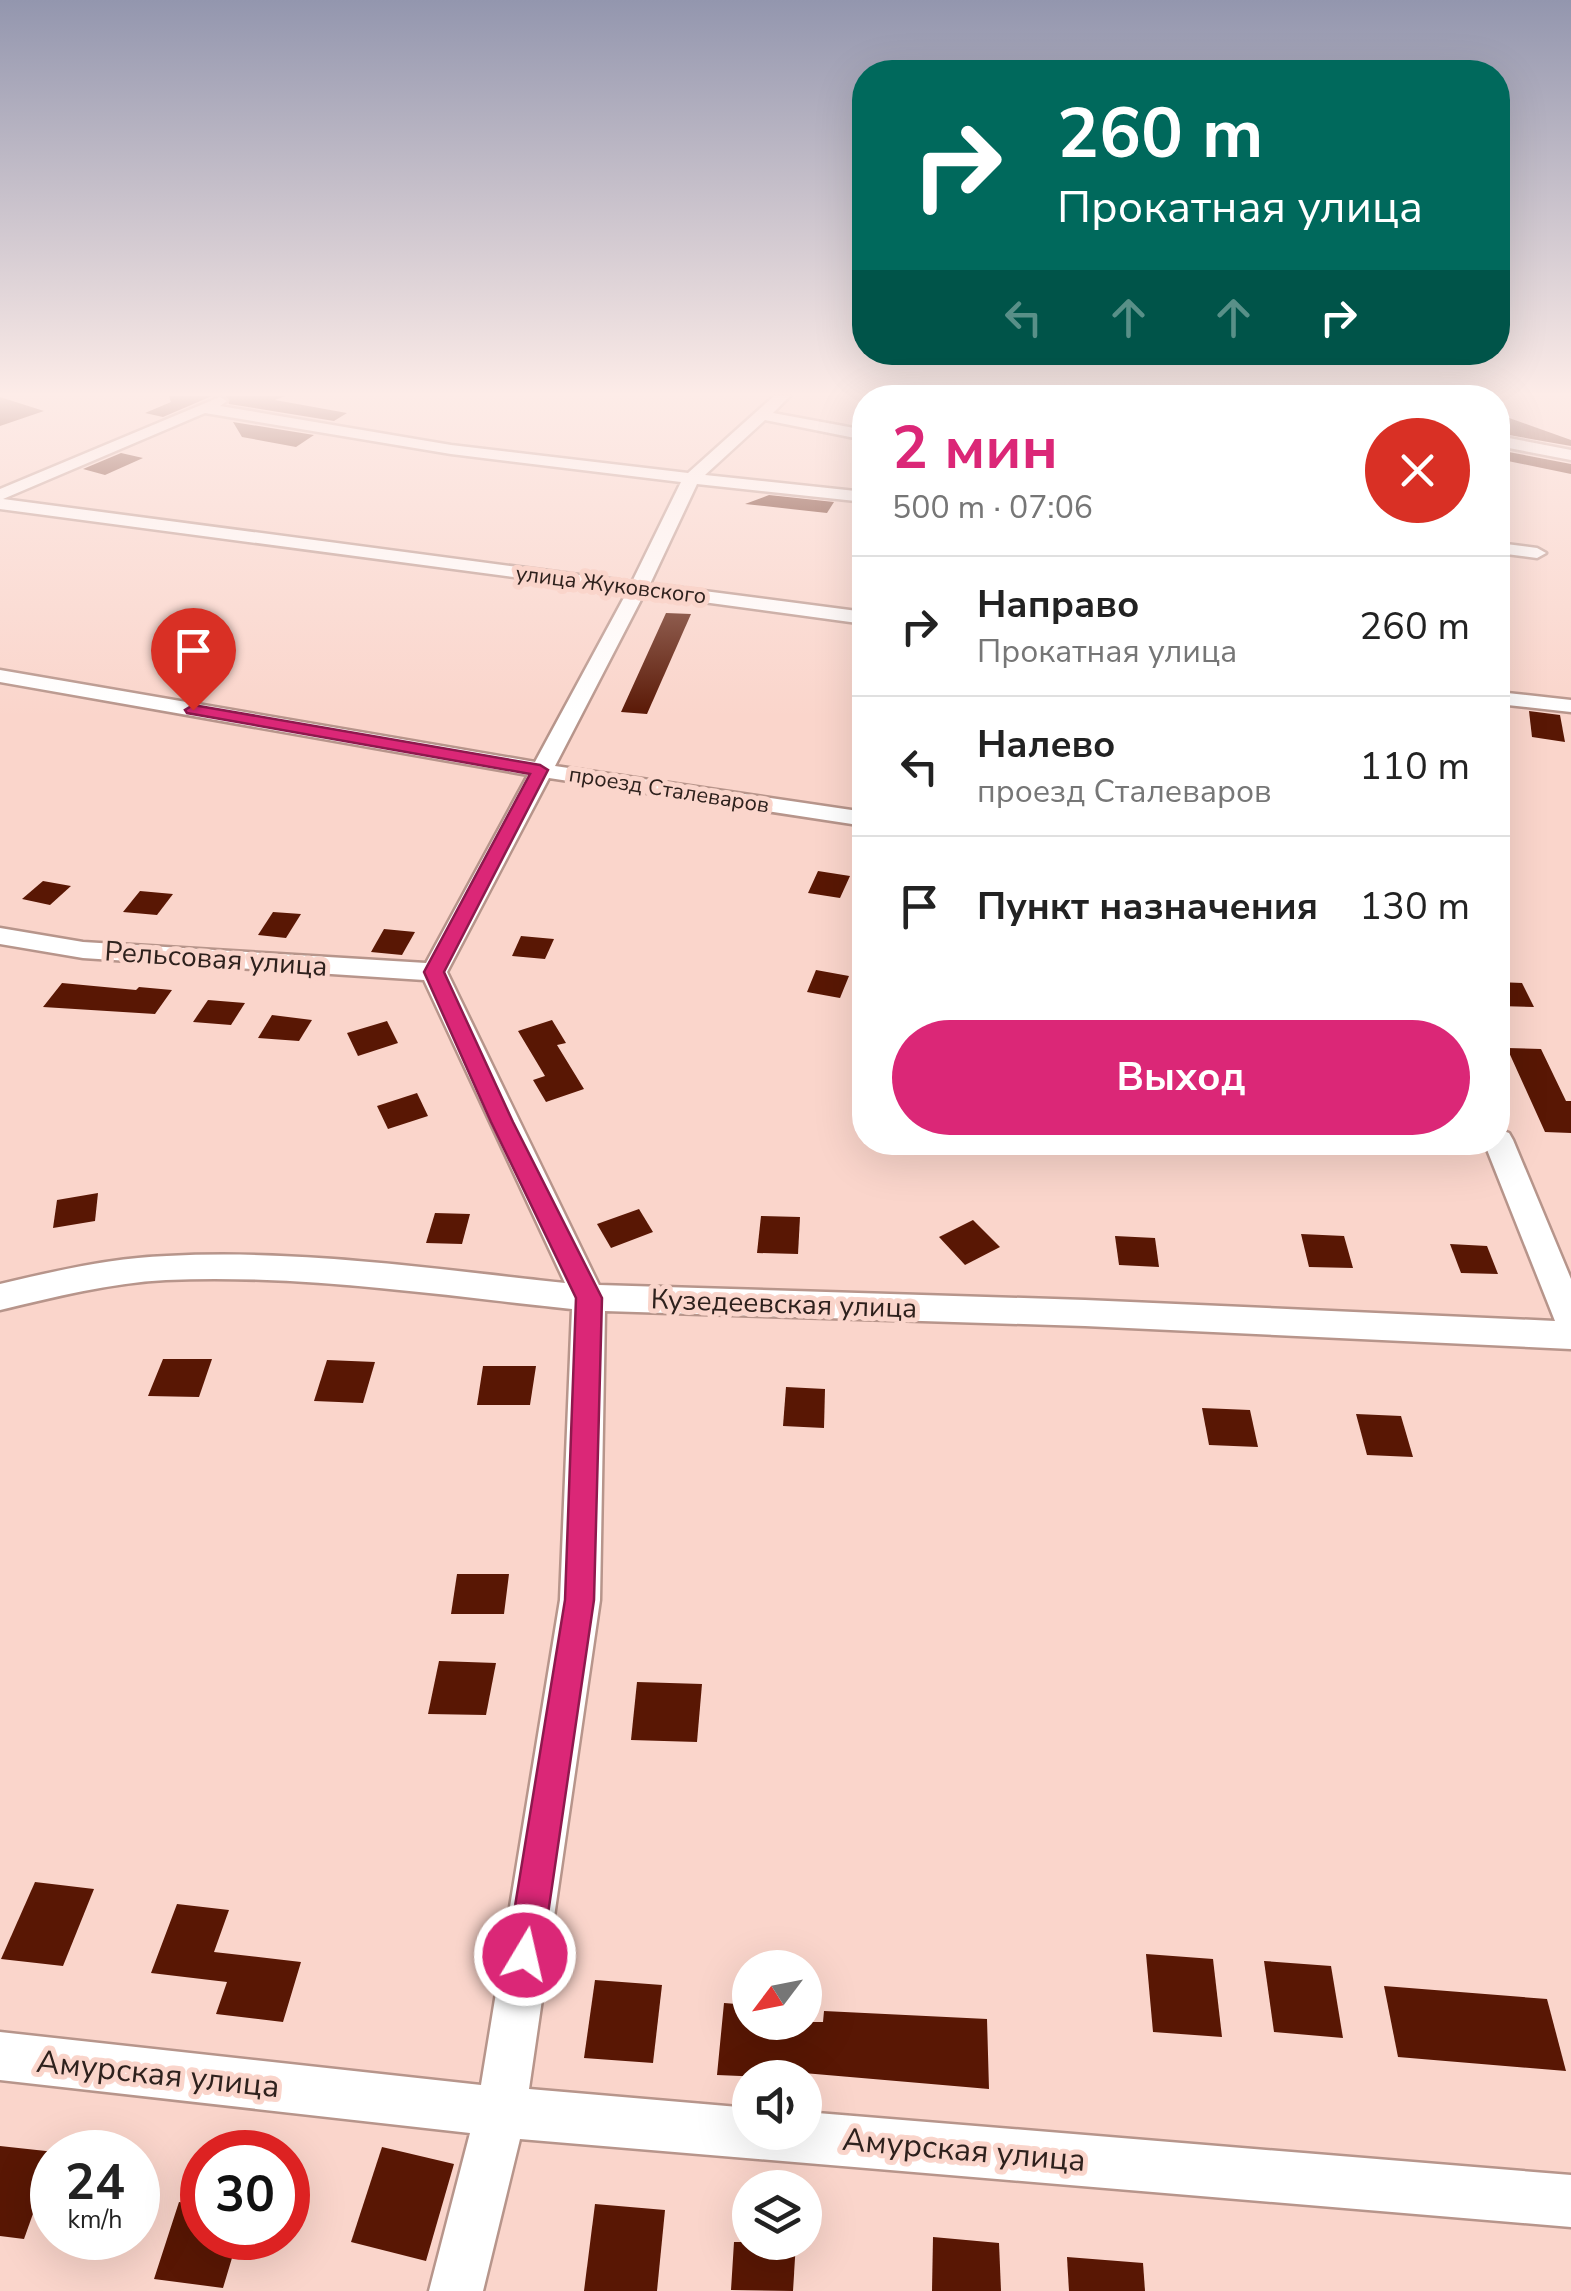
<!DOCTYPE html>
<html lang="ru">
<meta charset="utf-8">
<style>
body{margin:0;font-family:"Nunito Sans",sans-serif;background:#f6f6f6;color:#222;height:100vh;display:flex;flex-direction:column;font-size:38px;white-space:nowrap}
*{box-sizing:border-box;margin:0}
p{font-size:32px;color:#767676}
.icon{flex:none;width:55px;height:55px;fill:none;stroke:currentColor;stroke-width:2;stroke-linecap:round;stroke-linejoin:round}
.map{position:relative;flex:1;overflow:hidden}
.panel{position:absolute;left:852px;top:385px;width:658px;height:770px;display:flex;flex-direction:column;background:#fff;border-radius:40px;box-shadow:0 10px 40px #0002}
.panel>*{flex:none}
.top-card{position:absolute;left:852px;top:60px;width:658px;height:305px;border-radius:40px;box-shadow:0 10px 40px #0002;background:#00695c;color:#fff;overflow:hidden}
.needle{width:65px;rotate:238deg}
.tools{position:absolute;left:732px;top:1950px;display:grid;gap:20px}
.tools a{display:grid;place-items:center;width:90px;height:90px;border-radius:50%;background:#fff;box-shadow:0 10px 40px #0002;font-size:50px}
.speed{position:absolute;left:30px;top:2130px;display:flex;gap:20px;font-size:50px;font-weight:700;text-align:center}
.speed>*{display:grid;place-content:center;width:130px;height:130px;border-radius:50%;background:#fff;box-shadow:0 10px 40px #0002;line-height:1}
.speed small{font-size:25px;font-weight:400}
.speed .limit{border:15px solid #d22;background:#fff;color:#111}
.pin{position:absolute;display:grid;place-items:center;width:85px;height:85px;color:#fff;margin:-102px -42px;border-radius:50% 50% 50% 0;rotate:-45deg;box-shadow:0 0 10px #0007}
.pin .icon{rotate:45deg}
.me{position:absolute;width:110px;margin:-55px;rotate:9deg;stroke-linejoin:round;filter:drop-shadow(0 0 8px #0008)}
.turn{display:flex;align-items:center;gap:35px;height:210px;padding:0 40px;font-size:45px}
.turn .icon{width:130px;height:130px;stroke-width:2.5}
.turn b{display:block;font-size:70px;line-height:85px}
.lanes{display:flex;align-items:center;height:95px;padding:0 40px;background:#0003;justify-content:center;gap:50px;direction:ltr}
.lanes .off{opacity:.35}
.round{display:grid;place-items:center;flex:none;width:105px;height:105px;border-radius:52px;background:#f6f6f6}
.headline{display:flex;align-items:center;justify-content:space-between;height:170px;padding:0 40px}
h1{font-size:60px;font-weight:700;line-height:75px;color:#db2777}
.primary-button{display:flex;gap:20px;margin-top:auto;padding:20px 40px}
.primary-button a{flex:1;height:115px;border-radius:60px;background:#db2777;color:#fff;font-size:40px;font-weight:700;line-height:115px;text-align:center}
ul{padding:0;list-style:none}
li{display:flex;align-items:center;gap:30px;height:140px;padding:0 40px;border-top:2px solid #e0e0e0}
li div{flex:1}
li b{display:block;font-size:38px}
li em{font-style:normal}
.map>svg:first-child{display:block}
.building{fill:#591704}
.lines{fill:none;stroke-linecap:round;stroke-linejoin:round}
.minor-casing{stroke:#b7958b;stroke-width:5}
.minor{fill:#fff;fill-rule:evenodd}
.route{fill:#db2777;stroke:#8e194d;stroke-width:2.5}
.labels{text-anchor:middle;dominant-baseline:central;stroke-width:10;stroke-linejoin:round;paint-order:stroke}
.far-street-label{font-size:22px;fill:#2e211d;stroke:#fad5cb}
.street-label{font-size:28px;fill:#2e211d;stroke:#fad5cb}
.near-street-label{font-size:32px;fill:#2e211d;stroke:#fad5cb}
</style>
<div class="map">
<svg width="1571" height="2291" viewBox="0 0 1571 2291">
<rect width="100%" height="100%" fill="#fad5cb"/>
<g class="building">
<polygon points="169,396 212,396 163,417 145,413 171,402"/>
<polygon points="226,396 285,396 275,400 347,413 334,421 229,404"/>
<polygon points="0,397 44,411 0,426"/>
<polygon points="1498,414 1571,440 1571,446 1498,433"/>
<polygon points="233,422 314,435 296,447 242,437"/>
<polygon points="1498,450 1571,464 1571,474 1498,459"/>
<polygon points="121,453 143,458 105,475 83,469"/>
<polygon points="769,495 834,502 827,513 745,504"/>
<polygon points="666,613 691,614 647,714 621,712"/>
<polygon points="1529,711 1560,715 1565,742 1532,737"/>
<polygon points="818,871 850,876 840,898 808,893"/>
<polygon points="43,881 71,886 50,905 22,899"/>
<polygon points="140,891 173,894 157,915 123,912"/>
<polygon points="273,912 301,914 286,938 258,935"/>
<polygon points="384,929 415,932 402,955 371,952"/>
<polygon points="521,936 554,939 545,959 512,956"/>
<polygon points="816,970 849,976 840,998 807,992"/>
<polygon points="1498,982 1522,983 1534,1007 1498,1006"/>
<polygon points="62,983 136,990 139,987 172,990 155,1014 43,1007"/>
<polygon points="208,1000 245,1003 231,1025 193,1022"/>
<polygon points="272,1015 312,1020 299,1041 258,1038"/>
<polygon points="552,1020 566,1043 557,1045 584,1089 546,1102 533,1080 545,1076 518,1031"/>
<polygon points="387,1021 398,1043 358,1056 347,1033"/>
<polygon points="1507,1048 1541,1049 1566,1101 1571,1101 1571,1133 1545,1132"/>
<polygon points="417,1093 428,1116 388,1129 377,1106"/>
<polygon points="98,1193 95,1221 53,1228 57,1200"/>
<polygon points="639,1209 653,1232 611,1248 597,1224"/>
<polygon points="435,1213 470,1214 462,1244 426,1243"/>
<polygon points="761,1216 800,1217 798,1254 757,1253"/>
<polygon points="973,1220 1000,1247 965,1265 939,1237"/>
<polygon points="1301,1234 1344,1236 1353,1268 1309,1267"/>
<polygon points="1115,1236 1155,1238 1159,1267 1119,1265"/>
<polygon points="1450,1244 1487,1246 1498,1274 1461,1273"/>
<polygon points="163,1359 212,1359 199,1397 148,1396"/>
<polygon points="327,1360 375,1362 363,1403 314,1401"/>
<polygon points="483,1366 536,1366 530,1405 477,1405"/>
<polygon points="786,1387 825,1389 824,1428 783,1426"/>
<polygon points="1202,1408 1250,1410 1258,1447 1209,1445"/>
<polygon points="1356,1414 1401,1416 1413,1457 1367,1455"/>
<polygon points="457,1574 509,1574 504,1614 451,1614"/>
<polygon points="439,1661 496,1663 486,1715 428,1714"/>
<polygon points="637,1682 702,1684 697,1742 631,1740"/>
<polygon points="35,1882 94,1889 63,1966 1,1959"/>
<polygon points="177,1904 229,1910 214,1952 301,1962 283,2022 216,2014 227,1982 151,1973"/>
<polygon points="1146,1954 1213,1959 1222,2037 1153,2032"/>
<polygon points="1264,1961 1331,1966 1343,2038 1274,2032"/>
<polygon points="595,1980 662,1985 653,2063 584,2058"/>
<polygon points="1384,1986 1547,1999 1566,2071 1398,2057"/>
<polygon points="724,2003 750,2005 750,2022 823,2022 824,2011 987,2019 989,2089 792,2072 791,2078 717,2075"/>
<polygon points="0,2146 55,2152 24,2239 0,2236"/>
<polygon points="382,2147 454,2164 426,2261 351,2242"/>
<polygon points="179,2202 202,2205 202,2238 238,2238 223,2288 154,2279"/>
<polygon points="595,2204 665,2210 657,2291 584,2291"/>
<polygon points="933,2237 999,2243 1001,2291 932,2291"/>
<polygon points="734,2242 796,2242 793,2291 731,2290"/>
<polygon points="1067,2257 1143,2263 1145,2291 1069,2291"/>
</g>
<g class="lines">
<defs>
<g id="minor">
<path d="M 774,396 L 790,396 L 773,413 L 865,430 L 865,440 L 765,420 L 705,475 L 865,492 L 865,502 L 697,484 L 650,584 L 865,612 L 865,624 L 644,594 L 555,766 L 865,812 L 865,826 L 549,778 L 447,972 L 599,1285 L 1085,1300 L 1555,1321 L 1484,1142 L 1498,1142 L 1498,1129 L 1509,1133 L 1513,1140 L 1571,1279 L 1571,1349 L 1085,1326 L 605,1311 L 600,1600 L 529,2089 L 750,2108 L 750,2132 L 805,2132 L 805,2112 L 1571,2175 L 1571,2227 L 520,2139 L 483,2291 L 429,2291 L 470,2133 L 0,2080 L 0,2032 L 481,2085 L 560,1600 L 572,1309 C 438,1295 301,1274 166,1280 C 109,1283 55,1297 0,1310 L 0,1284 C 55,1271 110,1258 167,1256 C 300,1249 433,1269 565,1283 L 424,980 L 83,958 L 0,944 L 0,928 L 83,942 L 426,963 L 528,775 L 0,682 L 0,670 L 535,762 L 627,592 L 0,509 L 0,489 L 220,397 L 227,401 L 220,406 L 451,445 L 688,473 ZM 205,413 L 451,454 L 681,482 L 632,582 L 3,499 Z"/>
<polygon points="1203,396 1224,396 1225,398 1204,398"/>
<rect x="1331" y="396" width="14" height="2"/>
<polygon points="1498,436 1571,450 1571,460 1498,446"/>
<polygon points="1498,543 1537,548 1546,553 1537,558 1498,553"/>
<polygon points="1498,692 1571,700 1571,712 1498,704"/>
</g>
</defs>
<use href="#minor" class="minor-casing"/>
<use href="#minor" class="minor"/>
</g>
<linearGradient id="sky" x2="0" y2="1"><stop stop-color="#9396ae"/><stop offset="0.55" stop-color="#fdece8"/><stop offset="1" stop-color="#fdece8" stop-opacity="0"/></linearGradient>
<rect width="1571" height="717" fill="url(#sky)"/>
<polygon class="route" points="193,705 540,765 548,770 444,972 513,1122 602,1298 594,1600 542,1955 537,1967 525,1972 512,1967 507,1955 565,1600 576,1298 491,1122 424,972 530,774 187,713 185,710"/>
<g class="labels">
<g class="far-street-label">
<text transform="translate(611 585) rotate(7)">улица Жуковского</text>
<text transform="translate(669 790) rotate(9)">проезд Сталеваров</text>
</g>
<g class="street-label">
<text transform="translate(216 959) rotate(4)">Рельсовая улица</text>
<text transform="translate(784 1304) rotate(2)">Кузедеевская улица</text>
</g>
<g class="near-street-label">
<text transform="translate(158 2074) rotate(6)">Амурская улица</text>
<text transform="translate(964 2150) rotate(5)">Амурская улица</text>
</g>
</g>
</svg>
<div class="tools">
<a><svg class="needle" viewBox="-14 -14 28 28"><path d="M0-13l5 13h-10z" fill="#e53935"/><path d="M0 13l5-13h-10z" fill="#767676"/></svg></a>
<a><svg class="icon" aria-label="sound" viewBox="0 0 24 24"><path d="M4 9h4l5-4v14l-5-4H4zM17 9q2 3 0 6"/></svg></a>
<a><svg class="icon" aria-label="layers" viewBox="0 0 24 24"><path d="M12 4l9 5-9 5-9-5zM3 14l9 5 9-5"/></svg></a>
</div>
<div class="speed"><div>24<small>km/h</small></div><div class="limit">30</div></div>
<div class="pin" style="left:193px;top:710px;background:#d93025"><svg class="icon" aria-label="arrive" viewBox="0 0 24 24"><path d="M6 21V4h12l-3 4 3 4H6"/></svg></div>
<svg class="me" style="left:525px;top:1955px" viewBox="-20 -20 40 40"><circle r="17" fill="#db2777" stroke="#fff" stroke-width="3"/><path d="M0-11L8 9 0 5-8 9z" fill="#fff"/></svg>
<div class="top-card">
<div class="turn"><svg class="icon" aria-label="right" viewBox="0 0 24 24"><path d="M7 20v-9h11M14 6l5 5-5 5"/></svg><div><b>260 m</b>Прокатная улица</div></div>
<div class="lanes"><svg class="icon off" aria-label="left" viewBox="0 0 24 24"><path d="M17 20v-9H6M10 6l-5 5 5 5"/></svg><svg class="icon off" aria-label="ahead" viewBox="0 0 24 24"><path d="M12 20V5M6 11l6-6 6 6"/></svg><svg class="icon off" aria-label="ahead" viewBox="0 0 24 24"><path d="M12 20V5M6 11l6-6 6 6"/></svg><svg class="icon" aria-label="right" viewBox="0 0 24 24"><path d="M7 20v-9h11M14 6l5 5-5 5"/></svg></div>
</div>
<section class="panel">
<div class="headline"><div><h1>2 мин</h1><p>500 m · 07:06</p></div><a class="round" style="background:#d93025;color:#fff"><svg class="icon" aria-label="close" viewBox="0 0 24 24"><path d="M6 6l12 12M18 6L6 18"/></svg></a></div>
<ul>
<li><svg class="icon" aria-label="right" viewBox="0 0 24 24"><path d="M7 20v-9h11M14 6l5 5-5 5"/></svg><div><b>Направо</b><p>Прокатная улица</p></div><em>260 m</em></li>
<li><svg class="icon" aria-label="left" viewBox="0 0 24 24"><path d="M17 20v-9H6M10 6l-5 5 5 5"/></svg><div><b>Налево</b><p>проезд Сталеваров</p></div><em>110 m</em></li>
<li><svg class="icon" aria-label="arrive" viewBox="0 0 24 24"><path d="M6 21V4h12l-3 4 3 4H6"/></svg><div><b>Пункт назначения</b></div><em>130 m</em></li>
</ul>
<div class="primary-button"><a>Выход</a></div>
</section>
</div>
